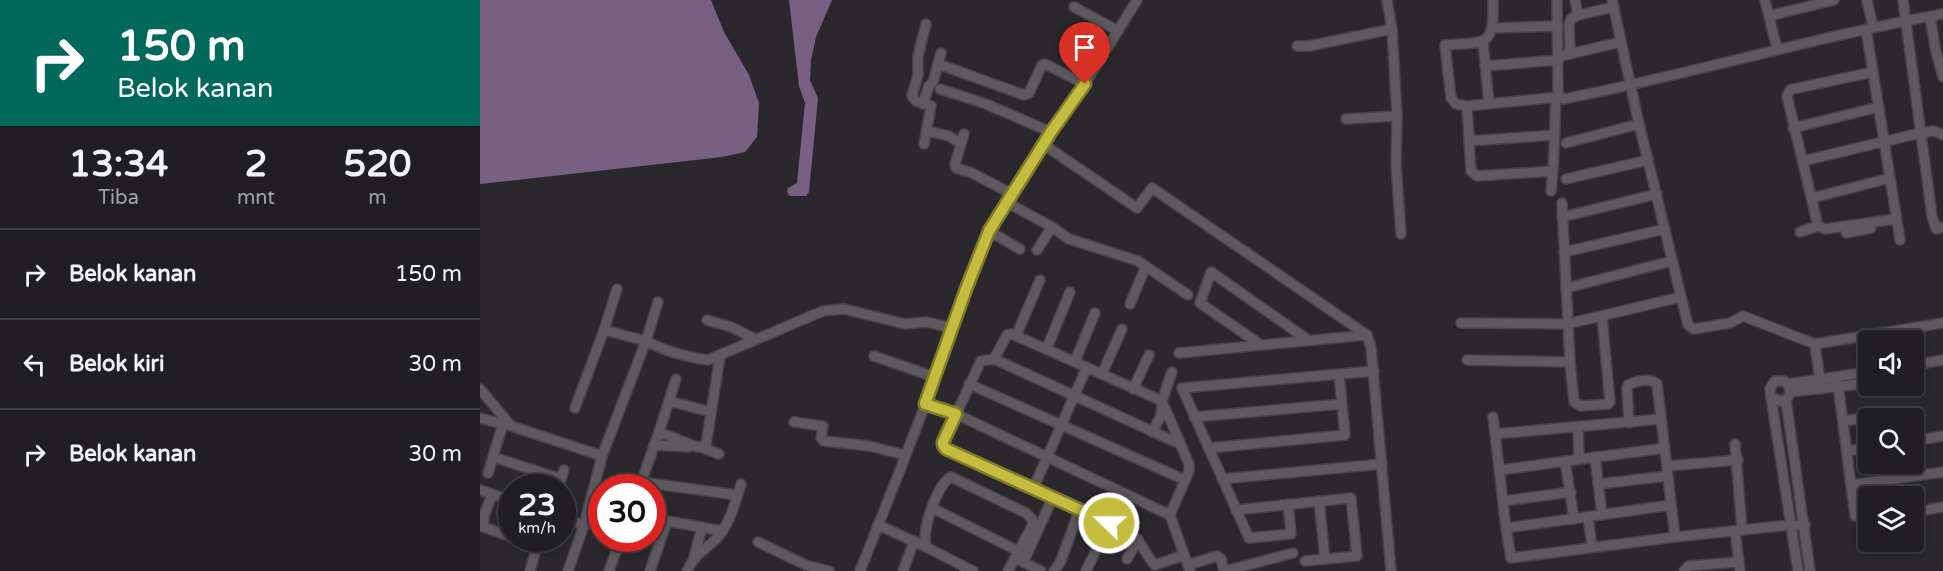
<!DOCTYPE html>
<html lang="id">
<style>
body{margin:0;font-family:"Varela Round",sans-serif;background:#28272a;color:#f1f3f6;height:100vh;display:flex;flex-direction:column;font-size:22px;white-space:nowrap}
*{box-sizing:border-box;margin:0}
p{font-size:20px;color:#a2a2a5}
.icon{flex:none;width:33px;height:33px;fill:none;stroke:currentColor;stroke-width:2;stroke-linecap:round;stroke-linejoin:round}
.map{position:relative;flex:1;overflow:hidden}
.side{display:flex;flex-direction:column;background:#201e22;width:480px}
.side>*{flex:none}
.top-card{background:#00695c;color:#fff;overflow:hidden}
.buttons{position:absolute;left:1378px;top:330px;display:grid;gap:12px}
.buttons a{display:grid;place-items:center;width:66px;height:66px;border-radius:6px;background:#201e22;box-shadow:0 3px 9px #0003,0 0 0 2px #3d3c40;font-size:30px}
.speed{position:absolute;left:18px;top:474px;display:flex;gap:12px;font-size:30px;font-weight:700;text-align:center}
.speed>*{display:grid;place-content:center;width:78px;height:78px;border-radius:50%;background:#201e22;box-shadow:0 3px 9px #0003,0 0 0 2px #3d3c40;line-height:1}
.speed small{font-size:15px;font-weight:400}
.speed .limit{border:9px solid #d22;background:#fff;color:#111}
.pin{position:absolute;display:grid;place-items:center;width:51px;height:51px;color:#fff;margin:-62px -26px;border-radius:50% 50% 50% 0;rotate:-45deg;box-shadow:0 0 6px #0007}
.pin .icon{rotate:45deg}
.me{position:absolute;width:66px;margin:-33px;rotate:292deg;stroke-linejoin:round;filter:drop-shadow(0 0 4px #0008)}
.turn{display:flex;align-items:center;gap:21px;height:126px;padding:0 18px;font-size:27px}
.turn .icon{width:78px;height:78px;stroke-width:2.5}
.turn b{display:block;font-size:42px;line-height:51px}
.eta{display:flex;justify-content:space-evenly;align-items:center;height:102px;text-align:center}
.eta b{font-size:36px;font-weight:800;line-height:42px}
ul{padding:0;list-style:none}
li{display:flex;align-items:center;gap:18px;height:90px;padding:0 18px;border-top:2px solid #3d3c40}
li div{flex:1}
li b{display:block;font-size:22px}
li em{font-style:normal}
main{display:flex;flex:1;min-height:0}
.map>svg:first-child{display:block}
.water{fill:#786082}
.lines{fill:none;stroke-linecap:round;stroke-linejoin:round}
.minor-casing{stroke:#464347;stroke-width:12}
.minor{stroke:#5d595f;stroke-width:9}
.route-casing{stroke:#7f7a28;stroke-width:15}
.route{stroke:#c4bc3e;stroke-width:10}
</style>
<main>
<section class="side">
<div class="top-card">
<div class="turn"><svg class="icon" aria-label="right" viewBox="0 0 24 24"><path d="M7 20v-9h11M14 6l5 5-5 5"/></svg><div><b>150 m</b>Belok kanan</div></div>
</div>
<div class="eta">
<div><b>13:34</b><p>Tiba</p></div>
<div><b>2</b><p>mnt</p></div>
<div><b>520</b><p>m</p></div>
</div>
<ul>
<li><svg class="icon" aria-label="right" viewBox="0 0 24 24"><path d="M7 20v-9h11M14 6l5 5-5 5"/></svg><div><b>Belok kanan</b></div><em>150 m</em></li>
<li><svg class="icon" aria-label="left" viewBox="0 0 24 24"><path d="M17 20v-9H6M10 6l-5 5 5 5"/></svg><div><b>Belok kiri</b></div><em>30 m</em></li>
<li><svg class="icon" aria-label="right" viewBox="0 0 24 24"><path d="M7 20v-9h11M14 6l5 5-5 5"/></svg><div><b>Belok kanan</b></div><em>30 m</em></li>
</ul>
</section>
<div class="map">
<svg width="1463" height="571" viewBox="0 0 1463 571">
<rect width="100%" height="100%" fill="#2b282d"/>
<g class="water">
<polygon points="0,0 231,0 244,32 269,75 279,103 277,137 265,152 242,157 0,184"/>
<polygon points="309,0 352,0 336,37 331,60 330,80 338,98 329,192 326,196 310,196 307,192 308,188 317,183 325,103 319,86"/>
</g>
<g class="lines">
<defs>
<g id="minor">
<polyline points="907,0 912,29 917,116 916,166 921,234"/>
<path d="M 1013,0 C 1014,47 1008,42 965,45 L 971,98 L 976,104 L 987,106 L 1079,97"/>
<path d="M 1077,0 L 1078,90 L 1079,97 L 1084,99 C 1211,74 1335,37 1463,14"/>
<polyline points="1095,0 1098,15"/>
<polyline points="1132,0 1159,124 1208,325 1214,329 1250,323 1263,316 1335,344"/>
<polyline points="1285,0 1297,49"/>
<polyline points="1387,0 1393,27"/>
<polyline points="1423,0 1452,216 1456,229 1463,227"/>
<polyline points="594,7 638,31"/>
<polyline points="1289,16 1354,0"/>
<polyline points="1450,17 1456,52 1463,77"/>
<polyline points="1014,28 1078,26"/>
<polyline points="1386,29 1420,240"/>
<polyline points="1003,42 1009,104"/>
<polyline points="817,46 829,46 912,29"/>
<polyline points="1090,54 1089,25 1091,19 1098,15 1134,7"/>
<polyline points="1085,55 1141,42"/>
<polyline points="458,64 544,95 549,93 562,65 565,64 605,84"/>
<polyline points="1005,66 1079,60"/>
<polyline points="1393,72 1313,89 1310,90 1307,96 1338,226 1345,229 1416,219"/>
<polyline points="460,89 506,104 571,132"/>
<polyline points="443,104 449,86 453,82 461,53"/>
<polyline points="987,106 991,171 997,176 1073,171 1076,98"/>
<polyline points="866,119 917,116"/>
<polyline points="1313,128 1399,107"/>
<polyline points="447,131 469,136 481,144"/>
<polyline points="484,134 475,164 476,168 492,173 532,194"/>
<polyline points="989,141 1075,135"/>
<polyline points="1086,143 1159,124"/>
<polyline points="444,144 451,106 436,101 432,96 438,75 438,56 446,24"/>
<polyline points="563,144 657,208 672,188 887,335 891,347 911,571"/>
<polyline points="1323,161 1440,133 1454,131 1463,135"/>
<polyline points="1086,179 1168,160"/>
<polyline points="1071,191 1073,171"/>
<polyline points="1332,198 1410,178"/>
<polyline points="526,202 572,227 589,239 658,261 708,295"/>
<polyline points="1082,203 1090,362 1094,402 1101,406 1128,404 1130,402 1122,317"/>
<polyline points="1082,217 1177,194"/>
<polyline points="509,231 540,249"/>
<polyline points="1320,232 1338,226"/>
<polyline points="1366,233 1391,228"/>
<polyline points="557,250 572,227"/>
<polyline points="1084,252 1185,229"/>
<polyline points="1086,288 1192,261"/>
<polyline points="650,304 666,266"/>
<polyline points="227,320 251,327 275,339"/>
<polyline points="981,323 1087,324 1201,297"/>
<polyline points="1435,328 1439,364"/>
<polyline points="124,330 137,289"/>
<polyline points="536,336 560,280"/>
<polyline points="781,345 720,303 731,272 828,340"/>
<polyline points="567,348 590,292"/>
<polyline points="699,353 887,335"/>
<polyline points="394,356 454,377"/>
<polyline points="514,359 700,444"/>
<polyline points="987,360 1090,362"/>
<polyline points="595,361 615,313"/>
<polyline points="1434,365 1463,360"/>
<polyline points="622,374 642,329"/>
<polyline points="1357,377 1375,516"/>
<polyline points="489,384 705,480"/>
<polyline points="1308,384 1389,372"/>
<polyline points="0,389 31,426 122,456"/>
<polyline points="653,389 669,355"/>
<polyline points="1341,389 1335,344 1463,323"/>
<polyline points="1310,392 1389,383"/>
<polyline points="1291,397 1318,571"/>
<path d="M 1306,400 L 1301,401 L 1291,397 L 1290,388 L 1295,381 L 1304,381 C 1311,386 1312,393 1306,400 L 1330,571"/>
<polyline points="189,401 196,379"/>
<polyline points="445,404 476,414 690,515 710,571"/>
<polyline points="95,408 124,330 166,341 178,302"/>
<polyline points="231,412 189,401 179,432 217,447 226,445 240,356"/>
<polyline points="714,417 862,404"/>
<polyline points="1013,417 1026,528 1031,558 1195,537 1300,526 1325,525"/>
<polyline points="0,418 26,425"/>
<polyline points="1363,421 1391,417"/>
<polyline points="314,422 343,426 341,438 344,441 389,446 425,455"/>
<path d="M 1149,423 L 1147,388 L 1148,385 C 1157,381 1169,377 1177,384 L 1195,537"/>
<polyline points="23,424 13,457 81,479"/>
<polyline points="1098,428 1099,459"/>
<polyline points="672,432 681,416 682,401 692,372"/>
<polyline points="1015,434 1181,419"/>
<polyline points="1434,441 1463,436"/>
<polyline points="1255,444 1262,530"/>
<polyline points="174,445 209,447"/>
<polyline points="220,447 239,454"/>
<polyline points="728,448 865,435 859,374"/>
<polyline points="1367,451 1389,448"/>
<polyline points="1115,457 1122,515"/>
<polyline points="1085,461 1094,519"/>
<polyline points="1187,466 1258,460"/>
<polyline points="1020,470 1185,448"/>
<polyline points="8,473 13,457"/>
<polyline points="742,479 902,464"/>
<polyline points="161,482 257,495"/>
<polyline points="1118,484 1188,476"/>
<polyline points="1371,485 1463,472"/>
<polyline points="160,486 179,432"/>
<polyline points="78,488 84,470"/>
<polyline points="553,489 607,367"/>
<polyline points="0,490 32,501"/>
<polyline points="12,494 4,516 3,527 32,537"/>
<polyline points="839,501 845,559"/>
<polyline points="1023,501 1091,492"/>
<polyline points="808,504 811,534 769,538 702,388 894,371"/>
<polyline points="452,508 538,551"/>
<polyline points="756,510 871,498 877,556 825,561"/>
<polyline points="1434,512 1463,507"/>
<path d="M 690,515 L 709,471 L 709,464 L 682,401 L 532,334 L 527,335 L 514,359 L 501,361 L 463,442 L 464,447 L 651,534 C 664,544 666,556 675,565 L 704,555"/>
<polyline points="1108,517 1112,547"/>
<path d="M 82,518 L 104,525 L 122,456 L 166,341 C 184,351 207,357 228,360 L 343,311 L 364,309 L 425,324 L 446,322 L 472,328"/>
<polyline points="398,525 446,547 493,571"/>
<polyline points="1026,528 1191,505"/>
<polyline points="1255,531 1260,571"/>
<polyline points="37,538 57,546 60,538"/>
<polyline points="278,542 328,566 349,571"/>
<path d="M 446,547 C 441,531 457,484 471,477 L 546,513 L 552,519 L 553,524 L 528,571"/>
<polyline points="214,557 222,527"/>
<polyline points="647,559 658,539"/>
<polyline points="539,560 561,571"/>
<polyline points="544,561 572,499"/>
<polyline points="708,565 737,556 741,559 744,571"/>
<polyline points="50,571 57,546"/>
<polyline points="88,571 104,525"/>
<polyline points="129,571 141,538"/>
<polyline points="170,571 187,521 243,531"/>
<path d="M 207,571 C 216,551 229,549 241,533 C 251,519 256,500 261,484"/>
<path d="M 380,571 C 402,516 424,461 445,405 C 468,342 486,276 517,217 L 571,132 L 606,82 L 657,0"/>
<polyline points="423,571 434,541"/>
<polyline points="574,571 580,563 599,511"/>
<polyline points="606,571 629,523"/>
<polyline points="745,571 813,553"/>
<polyline points="1204,571 1209,566 1259,562"/>
</g>
</defs>
<use href="#minor" class="minor-casing"/>
<use href="#minor" class="minor"/>
</g>
<g class="lines">
<defs>
<polyline id="route" points="605,84 571,132 509,231 486,289 445,404 476,414 463,442 463,445 466,449 629,523"/>
</defs>
<use href="#route" class="route-casing"/>
<use href="#route" class="route"/>
</g>
</svg>
<div class="buttons">
<a><svg class="icon" aria-label="sound" viewBox="0 0 24 24"><path d="M4 9h4l5-4v14l-5-4H4zM17 9q2 3 0 6"/></svg></a>
<a><svg class="icon" aria-label="search" viewBox="0 0 24 24"><circle cx="10" cy="10" r="6"/><path d="M15 15l6 6"/></svg></a>
<a><svg class="icon" aria-label="layers" viewBox="0 0 24 24"><path d="M12 4l9 5-9 5-9-5zM3 14l9 5 9-5"/></svg></a>
</div>
<div class="speed"><div>23<small>km/h</small></div><div class="limit">30</div></div>
<div class="pin" style="left:605px;top:84px;background:#d93025"><svg class="icon" aria-label="arrive" viewBox="0 0 24 24"><path d="M6 21V4h12l-3 4 3 4H6"/></svg></div>
<svg class="me" style="left:629px;top:523px" viewBox="-20 -20 40 40"><circle r="17" fill="#c4bc3e" stroke="#fff" stroke-width="3"/><path d="M0-11L8 9 0 5-8 9z" fill="#fff"/></svg>
</div>
</main>
